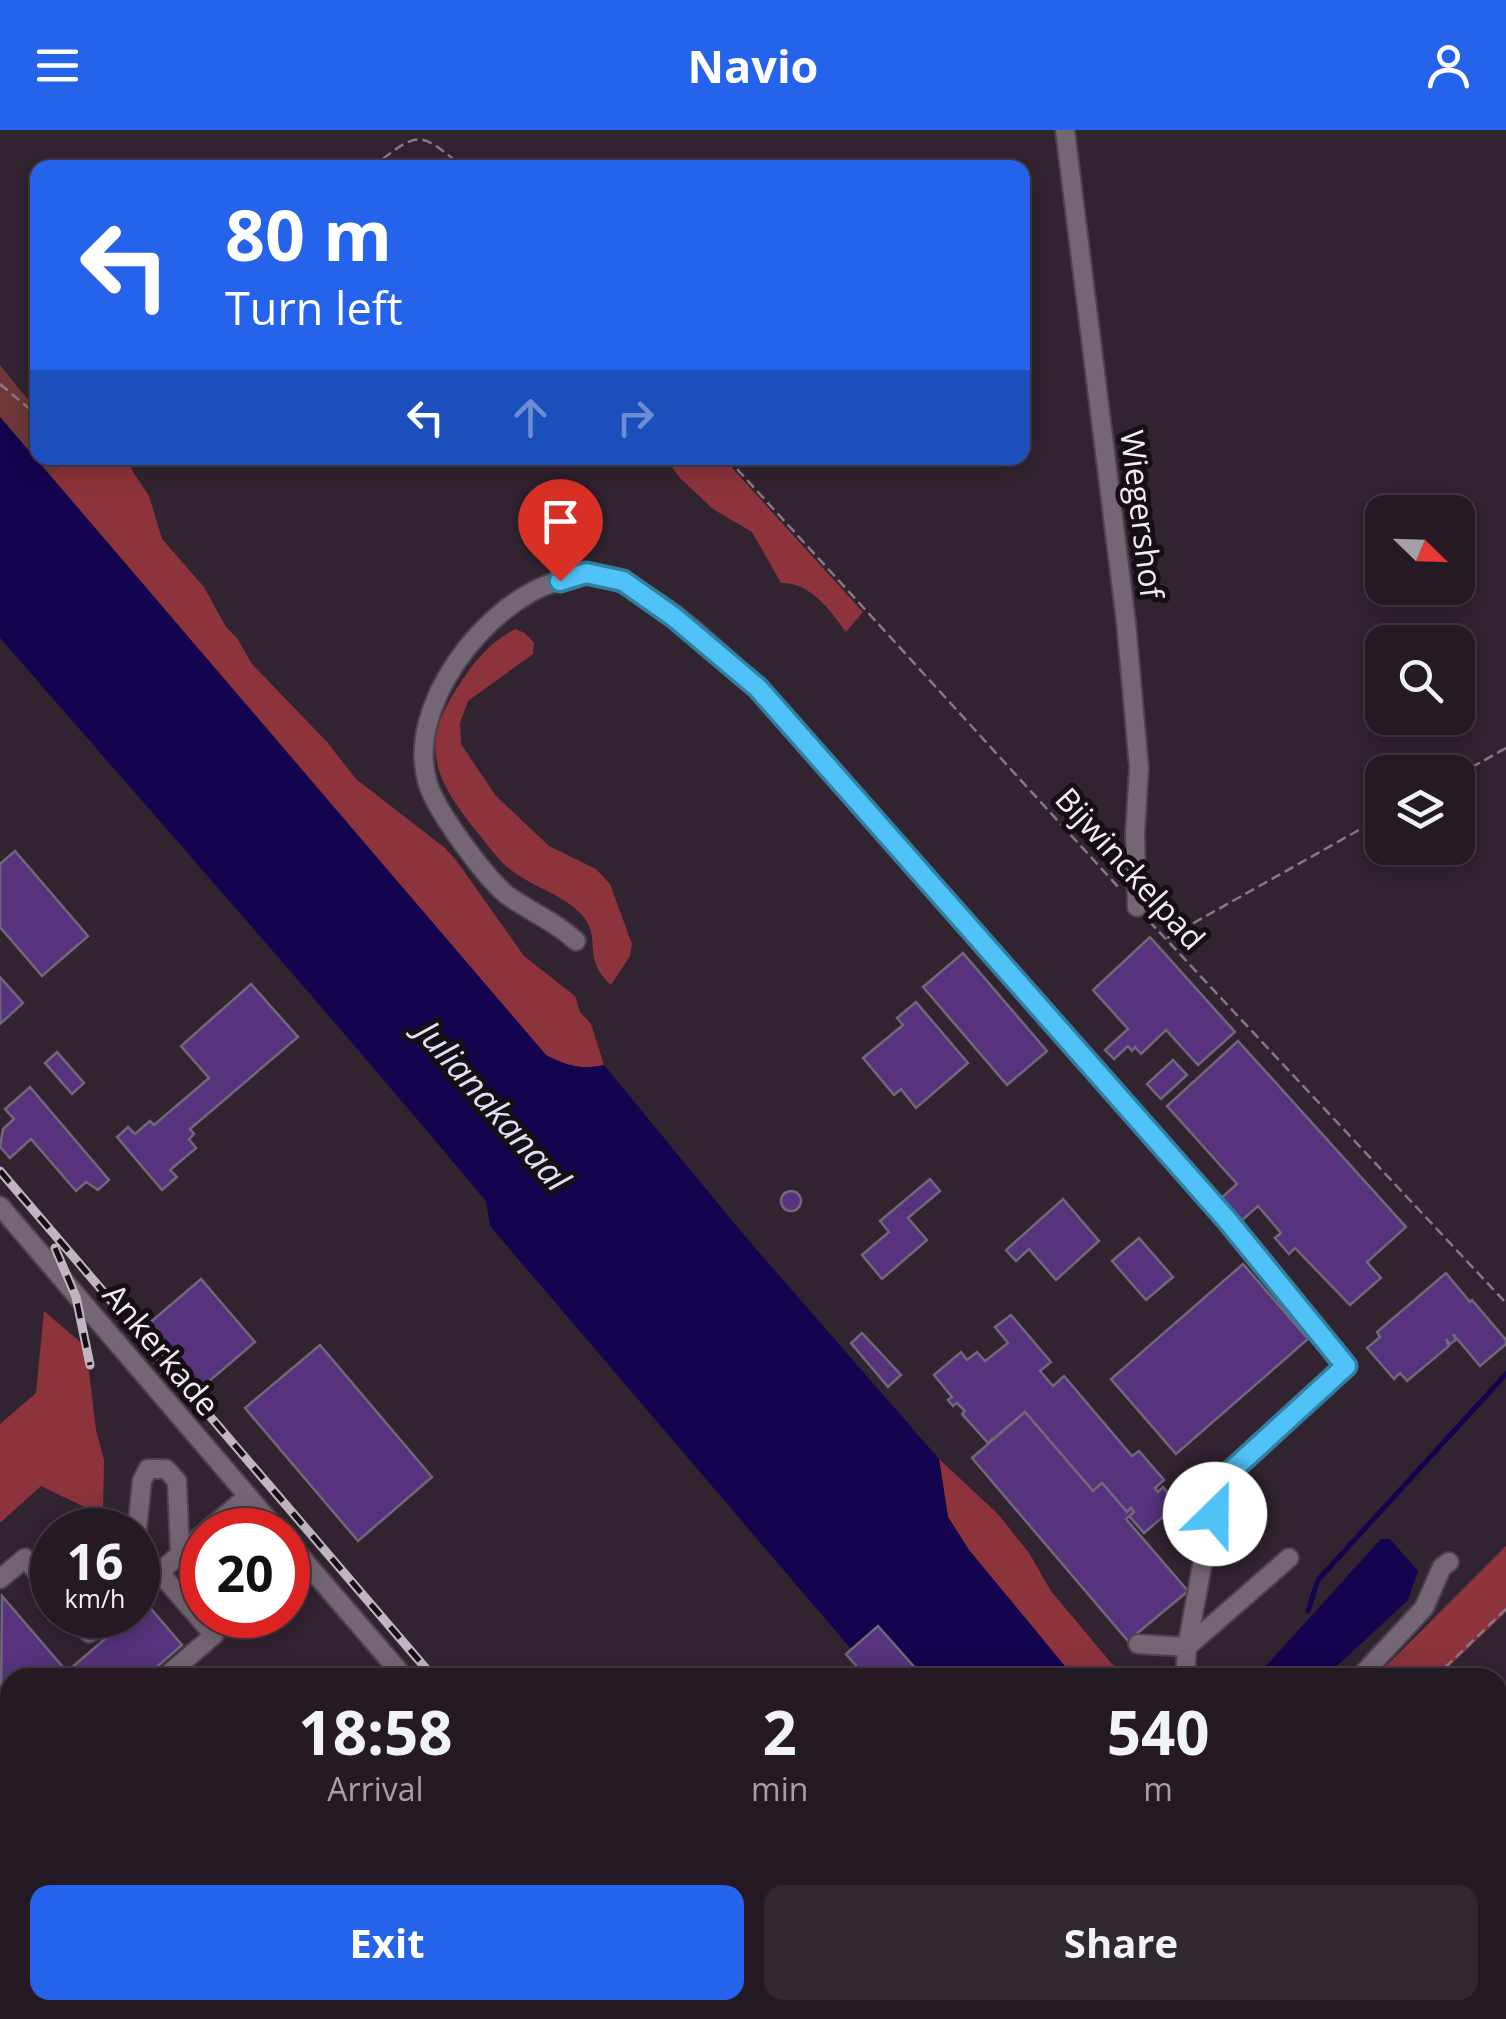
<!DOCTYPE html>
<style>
body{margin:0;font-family:"Open Sans",sans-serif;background:#312731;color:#f1f3f6;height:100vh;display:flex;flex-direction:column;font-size:38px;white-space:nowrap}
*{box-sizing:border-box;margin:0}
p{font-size:32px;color:#a3a1a6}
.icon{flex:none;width:55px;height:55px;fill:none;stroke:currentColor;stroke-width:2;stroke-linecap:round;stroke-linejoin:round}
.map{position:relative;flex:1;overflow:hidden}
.panel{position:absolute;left:0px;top:1538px;width:1508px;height:352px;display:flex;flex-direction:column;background:#251a24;border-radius:30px 30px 0 0;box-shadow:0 5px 25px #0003,0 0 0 2px #423841}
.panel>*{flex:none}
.top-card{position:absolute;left:30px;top:30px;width:1000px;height:305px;border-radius:20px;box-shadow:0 5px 25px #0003,0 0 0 2px #423841;background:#2563eb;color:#fff;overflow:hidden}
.needle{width:65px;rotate:113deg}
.tools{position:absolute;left:1365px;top:365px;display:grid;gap:20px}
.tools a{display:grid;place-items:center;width:110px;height:110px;border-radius:20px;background:#251a24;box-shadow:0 5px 25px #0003,0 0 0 2px #423841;font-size:50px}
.speed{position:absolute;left:30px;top:1378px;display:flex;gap:20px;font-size:50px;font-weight:700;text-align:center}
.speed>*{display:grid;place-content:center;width:130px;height:130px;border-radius:50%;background:#251a24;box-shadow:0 5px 25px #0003,0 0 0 2px #423841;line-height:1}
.speed small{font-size:25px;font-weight:400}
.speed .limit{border:15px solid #d22;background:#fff;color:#111}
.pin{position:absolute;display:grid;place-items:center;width:85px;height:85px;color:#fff;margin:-102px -42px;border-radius:50% 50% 50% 0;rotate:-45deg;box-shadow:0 0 10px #0007}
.pin .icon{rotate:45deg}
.me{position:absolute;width:110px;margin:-55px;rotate:23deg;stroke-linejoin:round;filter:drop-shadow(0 0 8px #0008)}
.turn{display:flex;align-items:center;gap:35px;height:210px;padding:0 30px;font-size:45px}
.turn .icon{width:130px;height:130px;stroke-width:2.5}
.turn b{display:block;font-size:70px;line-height:85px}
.lanes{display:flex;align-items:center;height:95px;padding:0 30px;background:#0003;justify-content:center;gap:50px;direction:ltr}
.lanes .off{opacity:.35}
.eta{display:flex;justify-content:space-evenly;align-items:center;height:170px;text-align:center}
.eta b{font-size:60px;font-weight:700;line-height:70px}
.cta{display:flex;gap:20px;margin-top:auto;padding:20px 30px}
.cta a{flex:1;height:115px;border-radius:20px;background:#2563eb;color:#fff;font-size:40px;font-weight:700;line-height:115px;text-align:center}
.cta a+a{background:#312731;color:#f1f3f6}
header{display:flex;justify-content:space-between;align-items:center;height:130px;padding:0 30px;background:#2563eb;color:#fff;font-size:45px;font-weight:700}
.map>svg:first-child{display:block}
.green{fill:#6f373a}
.forest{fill:#8c333c}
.water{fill:#14034e}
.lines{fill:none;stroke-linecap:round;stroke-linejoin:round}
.stream{stroke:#14034e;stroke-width:5}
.building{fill:#56337c;stroke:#6f687a;stroke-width:2.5}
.minor-casing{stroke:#4d424d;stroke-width:22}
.path{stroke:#867985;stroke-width:2.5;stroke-dasharray:10 5;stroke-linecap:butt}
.minor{stroke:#756674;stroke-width:18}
.rail-casing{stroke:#c1b6c0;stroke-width:9}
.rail{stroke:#150f14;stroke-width:5;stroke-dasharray:15;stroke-linecap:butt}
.route-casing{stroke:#337fa1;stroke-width:25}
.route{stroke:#4fc3f7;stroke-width:18}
.labels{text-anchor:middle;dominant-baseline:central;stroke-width:10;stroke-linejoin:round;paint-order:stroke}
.street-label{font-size:32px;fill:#f5ebf4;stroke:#150f14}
.water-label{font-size:35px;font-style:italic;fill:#dde0f6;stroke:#150f14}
</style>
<header><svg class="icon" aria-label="menu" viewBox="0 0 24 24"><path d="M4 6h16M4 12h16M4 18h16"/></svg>Navio<svg class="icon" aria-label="person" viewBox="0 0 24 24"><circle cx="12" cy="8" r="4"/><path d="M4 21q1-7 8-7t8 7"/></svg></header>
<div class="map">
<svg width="1506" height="1889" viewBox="0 0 1506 1889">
<rect width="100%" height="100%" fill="#312330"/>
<polygon class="green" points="0,235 37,281 38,328 68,328 50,345 0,287"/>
<g class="forest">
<path d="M 68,328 L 131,328 L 132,340 L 149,366 L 162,409 L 204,457 L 226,497 L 237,508 L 252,534 L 327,612 L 356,649 L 445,718 L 456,730 L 524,826 L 575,866 L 580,882 L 591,894 L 604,935 C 581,940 567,936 546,925 L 50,345 Z"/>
<path d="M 665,328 L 723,328 L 863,482 L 846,502 C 830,480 810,452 781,453 L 752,402 L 713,379 L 680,348 Z"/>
<path d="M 515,499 L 525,503 L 534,513 L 533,524 L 468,571 L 460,593 L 461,614 L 496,666 L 549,716 L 596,739 L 610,754 L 632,814 L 630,826 L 611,855 C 579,825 605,807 579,782 C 558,762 529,756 507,737 C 495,726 487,714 477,702 C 433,647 418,615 461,552 C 475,530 492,511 515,499 Z"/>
<polygon points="44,1181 86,1217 96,1300 104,1330 103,1386 41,1356 0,1393 0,1294 36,1263"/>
<polygon points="939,1329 998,1384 1029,1423 1051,1461 1112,1534 1131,1547 1074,1547 1065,1537 969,1420 948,1387"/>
<polygon points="1506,1416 1506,1482 1438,1547 1375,1547"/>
</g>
<g class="water">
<path d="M 0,287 L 546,925 C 567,936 581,940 604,935 L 743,1104 L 939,1329 L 948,1387 L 969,1420 L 1074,1547 L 875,1547 L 490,1096 L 486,1071 C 327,881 163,695 0,508 Z"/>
<polygon points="1381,1409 1390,1409 1418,1441 1408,1470 1325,1547 1256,1547"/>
<polygon points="1162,1880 1362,1880 1370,1889 1169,1889"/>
</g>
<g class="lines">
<polyline class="stream" points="1308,1481 1318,1450 1506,1244"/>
</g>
<g class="building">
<polygon points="15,721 88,806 42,846 0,797 0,734"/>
<polygon points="1150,807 1235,902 1198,935 1166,900 1141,924 1135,917 1132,921 1128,916 1114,929 1105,920 1128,899 1093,860"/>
<polygon points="963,823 1047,921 1007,955 923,857"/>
<polygon points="0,847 23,873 0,894"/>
<polygon points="251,854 298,907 190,999 194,1004 189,1009 196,1018 170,1040 177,1047 162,1060 117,1007 128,997 135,1004 150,991 154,995 209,948 181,916"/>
<polygon points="916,872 968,933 916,978 901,959 894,965 863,928 903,895 897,888"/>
<polygon points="1238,911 1406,1097 1367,1132 1381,1148 1350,1175 1295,1118 1289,1124 1275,1108 1281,1103 1258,1076 1240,1092 1219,1070 1237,1054 1167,976"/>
<polygon points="57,922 84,953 72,964 45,933"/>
<polygon points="1173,930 1187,945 1161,969 1147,954"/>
<polygon points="30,957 109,1050 98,1060 86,1052 76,1061 31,1009 10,1028 0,1017 3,999 14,989 5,979"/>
<polygon points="930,1049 940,1061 908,1088 927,1110 882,1149 862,1125 889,1102 880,1091"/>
<circle cx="791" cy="1071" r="10"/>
<polygon points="1063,1069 1099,1111 1056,1150 1029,1119 1016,1131 1006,1120"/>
<polygon points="1139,1108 1173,1147 1146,1170 1112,1131"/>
<polygon points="1243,1134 1308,1209 1176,1324 1111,1249"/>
<polygon points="1446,1143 1470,1172 1472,1170 1506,1210 1506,1214 1480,1236 1453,1204 1456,1210 1450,1214 1446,1209 1449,1216 1407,1251 1400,1243 1394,1249 1367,1218 1380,1207 1377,1202"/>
<polygon points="201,1149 255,1212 200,1259 146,1196"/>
<polygon points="1011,1185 1051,1232 1040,1241 1053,1256 1064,1246 1132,1326 1139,1321 1164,1350 1155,1358 1158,1362 1163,1357 1177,1375 1144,1403 1129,1386 1134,1382 1131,1378 1127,1382 1102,1353 1093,1361 1025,1282 988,1313 962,1284 965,1281 957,1273 953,1276 948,1270 952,1267 934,1245 961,1222 967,1230 977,1222 985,1231 1008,1213 995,1197"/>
<polygon points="862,1203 901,1245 888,1257 851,1213"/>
<polygon points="320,1215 432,1347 358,1411 245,1278"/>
<polygon points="1025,1282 1093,1361 1102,1353 1127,1382 1131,1378 1134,1382 1126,1389 1188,1461 1128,1511 972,1328"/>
<polygon points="2,1466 69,1544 73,1541 71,1538 133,1485 138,1485 146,1473 182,1515 144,1548 10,1548 10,1662 0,1671"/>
<polygon points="878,1496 916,1539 906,1548 867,1548 846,1524"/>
<polygon points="10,1733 10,1880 149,1880 139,1889 0,1889 0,1741"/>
<polygon points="445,1880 529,1880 536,1889 435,1889"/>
<polygon points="572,1880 615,1880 623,1889 579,1889"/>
<polygon points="755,1880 782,1880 789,1889 749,1889 747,1887"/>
<polygon points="795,1880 838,1880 828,1889 803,1889"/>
<polygon points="864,1880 932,1880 939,1889 853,1889"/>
<polygon points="1059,1880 1102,1880 1098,1889 1063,1889"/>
</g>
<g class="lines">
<defs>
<g id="minor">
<polyline points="1065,0 1126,492 1139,638 1135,703 1137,777"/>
<path d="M 576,811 C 555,791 530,782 507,765 C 484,746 437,682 428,654 C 404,577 485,474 555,452 C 567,449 580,442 592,444 C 652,454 714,517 758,559 L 1249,1115 L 1346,1236 L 1224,1350 L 1202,1436 L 1187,1517 L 1185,1548"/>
<polyline points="0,1076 277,1400"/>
<polyline points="137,1400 142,1351 148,1339 166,1339 177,1351 180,1424"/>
<polyline points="208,1400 248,1366"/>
<polyline points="288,1412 405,1548"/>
<polyline points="159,1442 214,1505 164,1548"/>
<polyline points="0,1449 25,1428 52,1460"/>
<polyline points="138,1461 202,1405"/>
<polyline points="74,1485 89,1503 110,1485"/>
<polyline points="1138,1514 1187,1517 1289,1428"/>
<polyline points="1359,1548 1424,1478 1442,1437 1449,1432"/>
<polyline points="0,1688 10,1679"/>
<polyline points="548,1880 556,1889"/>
<polyline points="690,1880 697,1889"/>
<polyline points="1427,1880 1435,1889"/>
<polyline points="191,1889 201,1880"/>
</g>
</defs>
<use href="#minor" class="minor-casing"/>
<g class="path">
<path d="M 371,38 C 420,0 418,0 464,38"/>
<polyline points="0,254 38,286"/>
<polyline points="727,328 1120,759"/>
<polyline points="1458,645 1506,618"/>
<polyline points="1149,791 1506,1173"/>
<polyline points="1167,808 1382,687"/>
<polyline points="1434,1548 1506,1479"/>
<polyline points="1389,1880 1397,1889"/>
<polyline points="1451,1881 1460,1889"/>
</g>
<use href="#minor" class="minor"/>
<defs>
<g id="rail">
<polyline points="0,1041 434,1548"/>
<polyline points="55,1118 76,1167 90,1235"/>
</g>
</defs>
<use href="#rail" class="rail-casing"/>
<use href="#rail" class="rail"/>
</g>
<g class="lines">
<defs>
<polyline id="route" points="560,451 586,443 623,451 674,487 758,558 1228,1091 1346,1236 1228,1344 1215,1384"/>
</defs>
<use href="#route" class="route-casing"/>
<use href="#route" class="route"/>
</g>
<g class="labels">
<g class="street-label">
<text transform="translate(1143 384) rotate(83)">Wiegershof</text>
<text transform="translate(1131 738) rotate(48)">Bijwinckelpad</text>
<text transform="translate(162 1219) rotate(50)">Ankerkade</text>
</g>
<g class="water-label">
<text transform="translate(494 975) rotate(49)">Julianakanaal</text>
</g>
</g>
</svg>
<div class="tools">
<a><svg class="needle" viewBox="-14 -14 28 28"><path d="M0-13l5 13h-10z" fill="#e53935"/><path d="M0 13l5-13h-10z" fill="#a3a1a6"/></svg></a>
<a><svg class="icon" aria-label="search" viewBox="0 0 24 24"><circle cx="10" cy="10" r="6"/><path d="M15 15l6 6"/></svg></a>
<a><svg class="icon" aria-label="layers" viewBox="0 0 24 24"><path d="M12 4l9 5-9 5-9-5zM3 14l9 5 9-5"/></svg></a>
</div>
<div class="speed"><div>16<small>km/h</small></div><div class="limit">20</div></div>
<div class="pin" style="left:560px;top:451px;background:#d93025"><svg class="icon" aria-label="arrive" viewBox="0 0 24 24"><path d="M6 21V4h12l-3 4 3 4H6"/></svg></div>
<svg class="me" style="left:1215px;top:1384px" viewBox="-20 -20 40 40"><circle r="19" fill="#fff"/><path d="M0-13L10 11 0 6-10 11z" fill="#4fc3f7"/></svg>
<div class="top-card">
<div class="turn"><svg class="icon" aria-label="left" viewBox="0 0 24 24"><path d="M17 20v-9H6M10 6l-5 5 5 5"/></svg><div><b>80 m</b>Turn left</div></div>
<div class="lanes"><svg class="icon" aria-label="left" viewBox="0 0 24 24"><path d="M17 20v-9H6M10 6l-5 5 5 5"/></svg><svg class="icon off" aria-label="ahead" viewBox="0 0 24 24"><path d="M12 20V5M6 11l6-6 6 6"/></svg><svg class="icon off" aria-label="right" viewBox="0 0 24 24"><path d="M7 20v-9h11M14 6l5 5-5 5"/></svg></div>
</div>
<section class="panel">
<div class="eta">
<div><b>18:58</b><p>Arrival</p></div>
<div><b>2</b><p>min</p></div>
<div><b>540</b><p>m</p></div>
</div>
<div class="cta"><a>Exit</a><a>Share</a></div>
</section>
</div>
